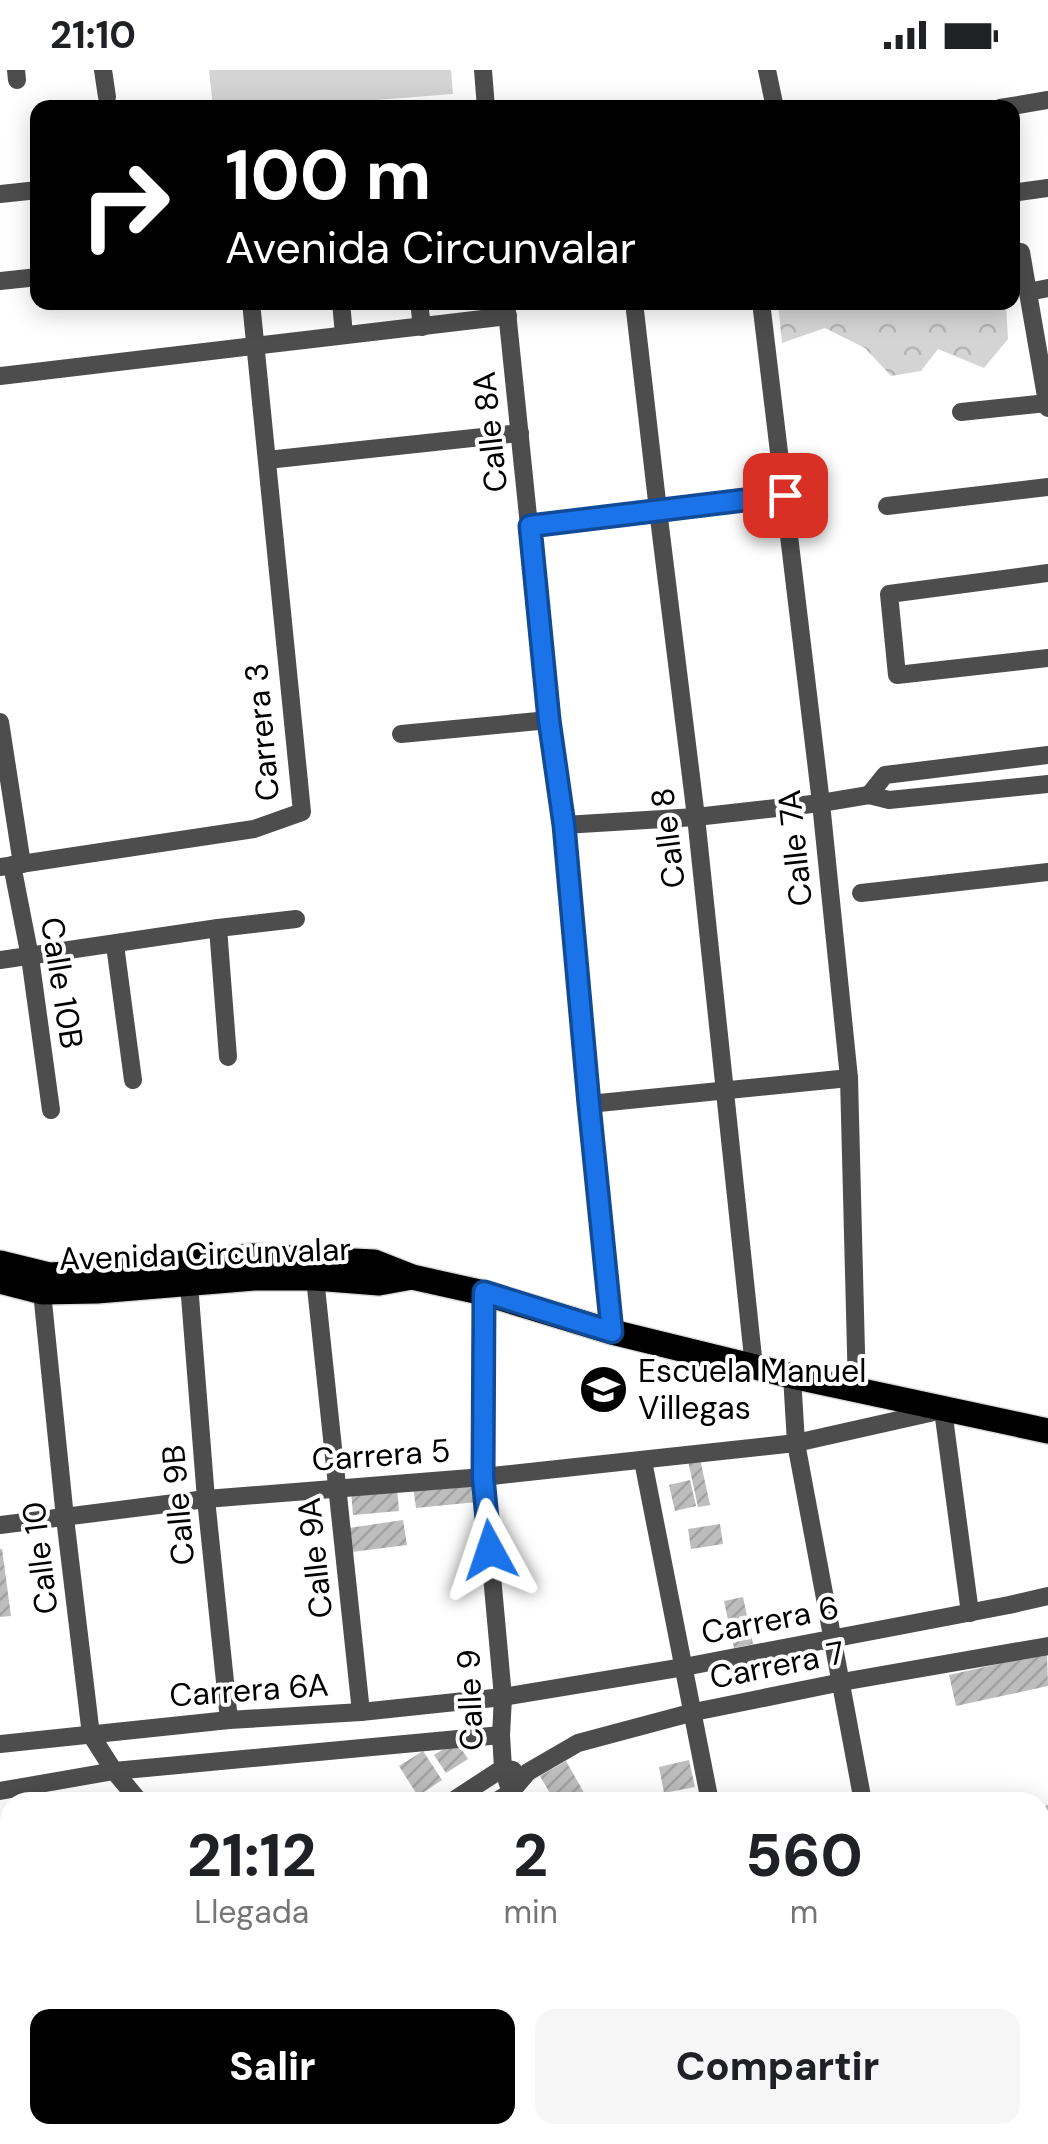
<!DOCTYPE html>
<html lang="es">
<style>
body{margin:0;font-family:"DM Sans",sans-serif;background:#f6f6f6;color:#202124;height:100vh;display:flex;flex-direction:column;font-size:38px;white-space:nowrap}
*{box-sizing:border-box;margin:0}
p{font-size:32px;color:#757577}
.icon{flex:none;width:55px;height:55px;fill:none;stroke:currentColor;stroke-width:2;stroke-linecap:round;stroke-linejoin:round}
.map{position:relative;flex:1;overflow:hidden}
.details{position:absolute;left:0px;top:1722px;width:1050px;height:352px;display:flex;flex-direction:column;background:#fff;border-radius:30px 30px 0 0;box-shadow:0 5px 25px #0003}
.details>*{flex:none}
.guide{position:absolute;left:30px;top:30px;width:990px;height:210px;border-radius:20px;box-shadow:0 5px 25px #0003;background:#000;color:#fff;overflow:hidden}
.pin{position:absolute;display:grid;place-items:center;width:85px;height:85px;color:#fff;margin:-42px;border-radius:20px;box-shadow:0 5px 15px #0006}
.me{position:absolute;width:110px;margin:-55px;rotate:355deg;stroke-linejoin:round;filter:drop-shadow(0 0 8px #0008)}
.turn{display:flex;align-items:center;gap:35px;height:210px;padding:0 30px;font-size:45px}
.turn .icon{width:130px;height:130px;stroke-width:2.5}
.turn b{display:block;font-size:70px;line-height:85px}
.eta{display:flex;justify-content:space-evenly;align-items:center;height:170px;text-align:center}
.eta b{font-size:60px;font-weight:800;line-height:70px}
.primary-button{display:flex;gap:20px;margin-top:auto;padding:20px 30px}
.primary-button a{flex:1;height:115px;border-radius:20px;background:#000;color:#fff;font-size:40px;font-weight:800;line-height:115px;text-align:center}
.primary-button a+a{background:#f6f6f6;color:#202124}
.status{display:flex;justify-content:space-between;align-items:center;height:70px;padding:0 50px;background:#fff;direction:ltr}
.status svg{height:28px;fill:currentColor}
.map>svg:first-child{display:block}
.forest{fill:url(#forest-crowns)}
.pitch{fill:#d4d4d4}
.building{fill:url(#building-hatch)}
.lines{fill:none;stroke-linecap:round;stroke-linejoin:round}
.major-casing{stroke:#dbdbdb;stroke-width:28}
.minor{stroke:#4d4d4d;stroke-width:18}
.major{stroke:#000;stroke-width:25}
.route-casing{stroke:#114b97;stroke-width:25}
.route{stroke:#1a73e8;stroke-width:18}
.labels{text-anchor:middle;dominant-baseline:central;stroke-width:8;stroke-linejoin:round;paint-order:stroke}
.street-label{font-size:32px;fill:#000;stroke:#fff}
.poi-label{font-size:32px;fill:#000;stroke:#fff;text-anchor:start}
</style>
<div class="status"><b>21:10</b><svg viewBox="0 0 49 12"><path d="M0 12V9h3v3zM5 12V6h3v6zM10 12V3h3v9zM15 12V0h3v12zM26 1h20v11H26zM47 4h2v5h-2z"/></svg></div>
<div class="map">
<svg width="1048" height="2074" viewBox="0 0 1048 2074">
<defs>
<pattern id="forest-crowns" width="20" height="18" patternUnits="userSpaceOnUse" patternTransform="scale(2.5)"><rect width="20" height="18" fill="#d4d4d4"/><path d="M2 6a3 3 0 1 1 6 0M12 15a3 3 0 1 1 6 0" fill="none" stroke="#b4b4b4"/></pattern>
<pattern id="building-hatch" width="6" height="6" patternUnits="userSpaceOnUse" patternTransform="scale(2.5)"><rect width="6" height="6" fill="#bdbdbd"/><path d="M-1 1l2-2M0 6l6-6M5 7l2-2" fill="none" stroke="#a1a1a1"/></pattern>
</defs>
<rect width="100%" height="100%" fill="#fff"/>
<polygon class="forest" points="778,233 1006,233 1008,269 984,298 938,279 921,301 891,306 865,278 825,258 782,273"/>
<polygon class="pitch" points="209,0 451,0 453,24 287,37 213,37"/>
<g class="building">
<polygon points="700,1389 710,1435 698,1437 688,1391"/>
<polygon points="475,1410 477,1432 416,1438 413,1416"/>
<polygon points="690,1410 696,1436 675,1441 669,1415"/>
<polygon points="397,1417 399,1441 353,1445 351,1421"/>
<polygon points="403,1450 407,1475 352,1482 349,1458"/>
<polygon points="720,1454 723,1474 691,1479 688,1459"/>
<polygon points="0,1479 2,1479 11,1546 0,1547"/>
<polygon points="743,1527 753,1574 734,1578 724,1531"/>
<polygon points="1047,1583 1048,1616 956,1636 949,1605"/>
<polygon points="456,1671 468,1689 446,1703 434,1685"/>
<polygon points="423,1681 442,1710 418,1726 399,1696"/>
<polygon points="689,1690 695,1717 664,1723 659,1697"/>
<polygon points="566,1691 587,1728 579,1732 555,1732 540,1706"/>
<polygon points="1048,1735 1048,1768 1040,1770 1040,1737"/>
<polygon points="10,2049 10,2065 116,2065 122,2074 0,2074 0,2055"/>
</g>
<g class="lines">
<defs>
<g id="major">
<polyline points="0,1193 49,1205 90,1203 253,1186 374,1192 412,1207 484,1223 612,1262 792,1306 1048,1361"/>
<polyline points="0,1211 42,1222 97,1221 254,1208 315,1208 379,1213 412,1207"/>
</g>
</defs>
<use href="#major" class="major-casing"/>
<g class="minor">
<polyline points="16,0 17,10"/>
<polyline points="103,0 107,27"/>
<polyline points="483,0 486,38"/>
<polyline points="767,0 775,38"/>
<polyline points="1000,38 1048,30"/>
<polyline points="1012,123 1048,118"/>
<polyline points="0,124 38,120"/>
<polyline points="1021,182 1048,338"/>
<polyline points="0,211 38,207"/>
<polyline points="1028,222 1048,218"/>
<polyline points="341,232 344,265"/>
<polyline points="419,232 422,257"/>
<polyline points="506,232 549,650 564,755 589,1034 612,1262"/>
<polyline points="634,232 658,440 696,747 754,1297"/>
<polyline points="761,232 821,733 849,1008 857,1320"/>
<polyline points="0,306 508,246"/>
<polyline points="961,342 1047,333"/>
<polyline points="267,390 520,363"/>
<polyline points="887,436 1048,417"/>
<polyline points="529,455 785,425"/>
<polyline points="1048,503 889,524 897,605 1048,588"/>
<polyline points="0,652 22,794"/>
<polyline points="401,664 549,650"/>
<polyline points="869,725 885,705 1048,685"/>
<polyline points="564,755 696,747 821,733 869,725 889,730 1048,714"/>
<polyline points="12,795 30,887 51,1040"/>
<polyline points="0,797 254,759 302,742 251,232"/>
<polyline points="861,823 1048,802"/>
<polyline points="218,858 228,987"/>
<polyline points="115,875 133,1010"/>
<polyline points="0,890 218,858 296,849"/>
<polyline points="589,1034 849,1008"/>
<polyline points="315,1208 361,1642"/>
<polyline points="189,1214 206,1429 229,1650"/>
<polyline points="42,1222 65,1448 91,1665 114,1701 140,1732"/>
<polyline points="484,1223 483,1407 503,1627 501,1665 503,1698 513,1729"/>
<polyline points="792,1306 796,1373 863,1732"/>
<polyline points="643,1391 710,1732"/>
<polyline points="0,1455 206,1429 483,1407 796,1373 943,1340 970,1543"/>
<polyline points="0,1674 229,1650 361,1642 503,1627 684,1597 1009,1535 1048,1526"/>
<polyline points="0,1721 114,1701 501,1665"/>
<polyline points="451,1732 503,1698 513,1700"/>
<polyline points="495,1732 510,1723 528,1702 578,1673 694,1642 842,1612 1048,1576"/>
<polyline points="1040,1790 1048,1788"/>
<polyline points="0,1861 10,1876"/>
<polyline points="1040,2021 1048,2017"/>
<polyline points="0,2032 10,2027"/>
<polyline points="1040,2056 1048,2066"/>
<polyline points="143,2065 150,2074"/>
<polyline points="407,2065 414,2074"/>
<polyline points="730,2065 737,2074"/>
<polyline points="377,2074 390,2065"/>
<polyline points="949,2074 964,2065"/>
</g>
<use href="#major" class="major"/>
</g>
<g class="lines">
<defs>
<polyline id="route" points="490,1480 483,1407 484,1222 612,1262 589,1034 564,755 549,650 530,456 785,425"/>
</defs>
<use href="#route" class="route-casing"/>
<use href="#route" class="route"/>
</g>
<defs>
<symbol id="school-disc" viewBox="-11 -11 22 22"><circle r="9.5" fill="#000" stroke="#fff"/><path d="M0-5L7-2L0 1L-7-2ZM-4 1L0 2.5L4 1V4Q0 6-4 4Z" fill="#fff"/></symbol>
</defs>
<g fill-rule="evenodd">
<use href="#school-disc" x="576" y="1292" width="55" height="55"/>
</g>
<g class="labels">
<g class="street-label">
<text transform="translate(490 362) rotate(-96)">Calle 8A</text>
<text transform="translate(262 662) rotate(-95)">Carrera 3</text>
<text transform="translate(668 768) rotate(-97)">Calle 8</text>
<text transform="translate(795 778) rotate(-96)">Calle 7A</text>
<text transform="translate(62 913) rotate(81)">Calle 10B</text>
<text transform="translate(205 1184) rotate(-2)">Avenida Circunvalar</text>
<text transform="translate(381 1385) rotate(-4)">Carrera 5</text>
<text transform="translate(178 1435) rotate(-95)">Calle 9B</text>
<text transform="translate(40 1488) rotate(-97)">Calle 10</text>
<text transform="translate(315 1488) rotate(-96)">Calle 9A</text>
<text transform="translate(770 1550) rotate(-11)">Carrera 6</text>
<text transform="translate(777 1595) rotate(-11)">Carrera 7</text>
<text transform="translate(249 1620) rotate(-4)">Carrera 6A</text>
<text transform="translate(470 1630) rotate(-92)">Calle 9</text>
</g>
<g class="poi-label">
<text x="638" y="1301">Escuela Manuel<tspan x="638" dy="37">Villegas</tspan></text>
</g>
</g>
</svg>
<div class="pin" style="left:785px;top:425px;background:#d93025"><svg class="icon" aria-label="arrive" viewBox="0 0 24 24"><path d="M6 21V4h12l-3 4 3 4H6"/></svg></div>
<svg class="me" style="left:490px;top:1480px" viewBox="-20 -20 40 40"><path d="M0-17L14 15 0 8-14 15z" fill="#1a73e8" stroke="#fff" stroke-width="4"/></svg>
<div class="guide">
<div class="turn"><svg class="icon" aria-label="right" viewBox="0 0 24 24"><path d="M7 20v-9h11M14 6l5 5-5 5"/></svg><div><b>100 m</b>Avenida Circunvalar</div></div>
</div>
<section class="details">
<div class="eta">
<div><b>21:12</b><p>Llegada</p></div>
<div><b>2</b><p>min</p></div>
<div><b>560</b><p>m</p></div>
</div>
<div class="primary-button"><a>Salir</a><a>Compartir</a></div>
</section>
</div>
